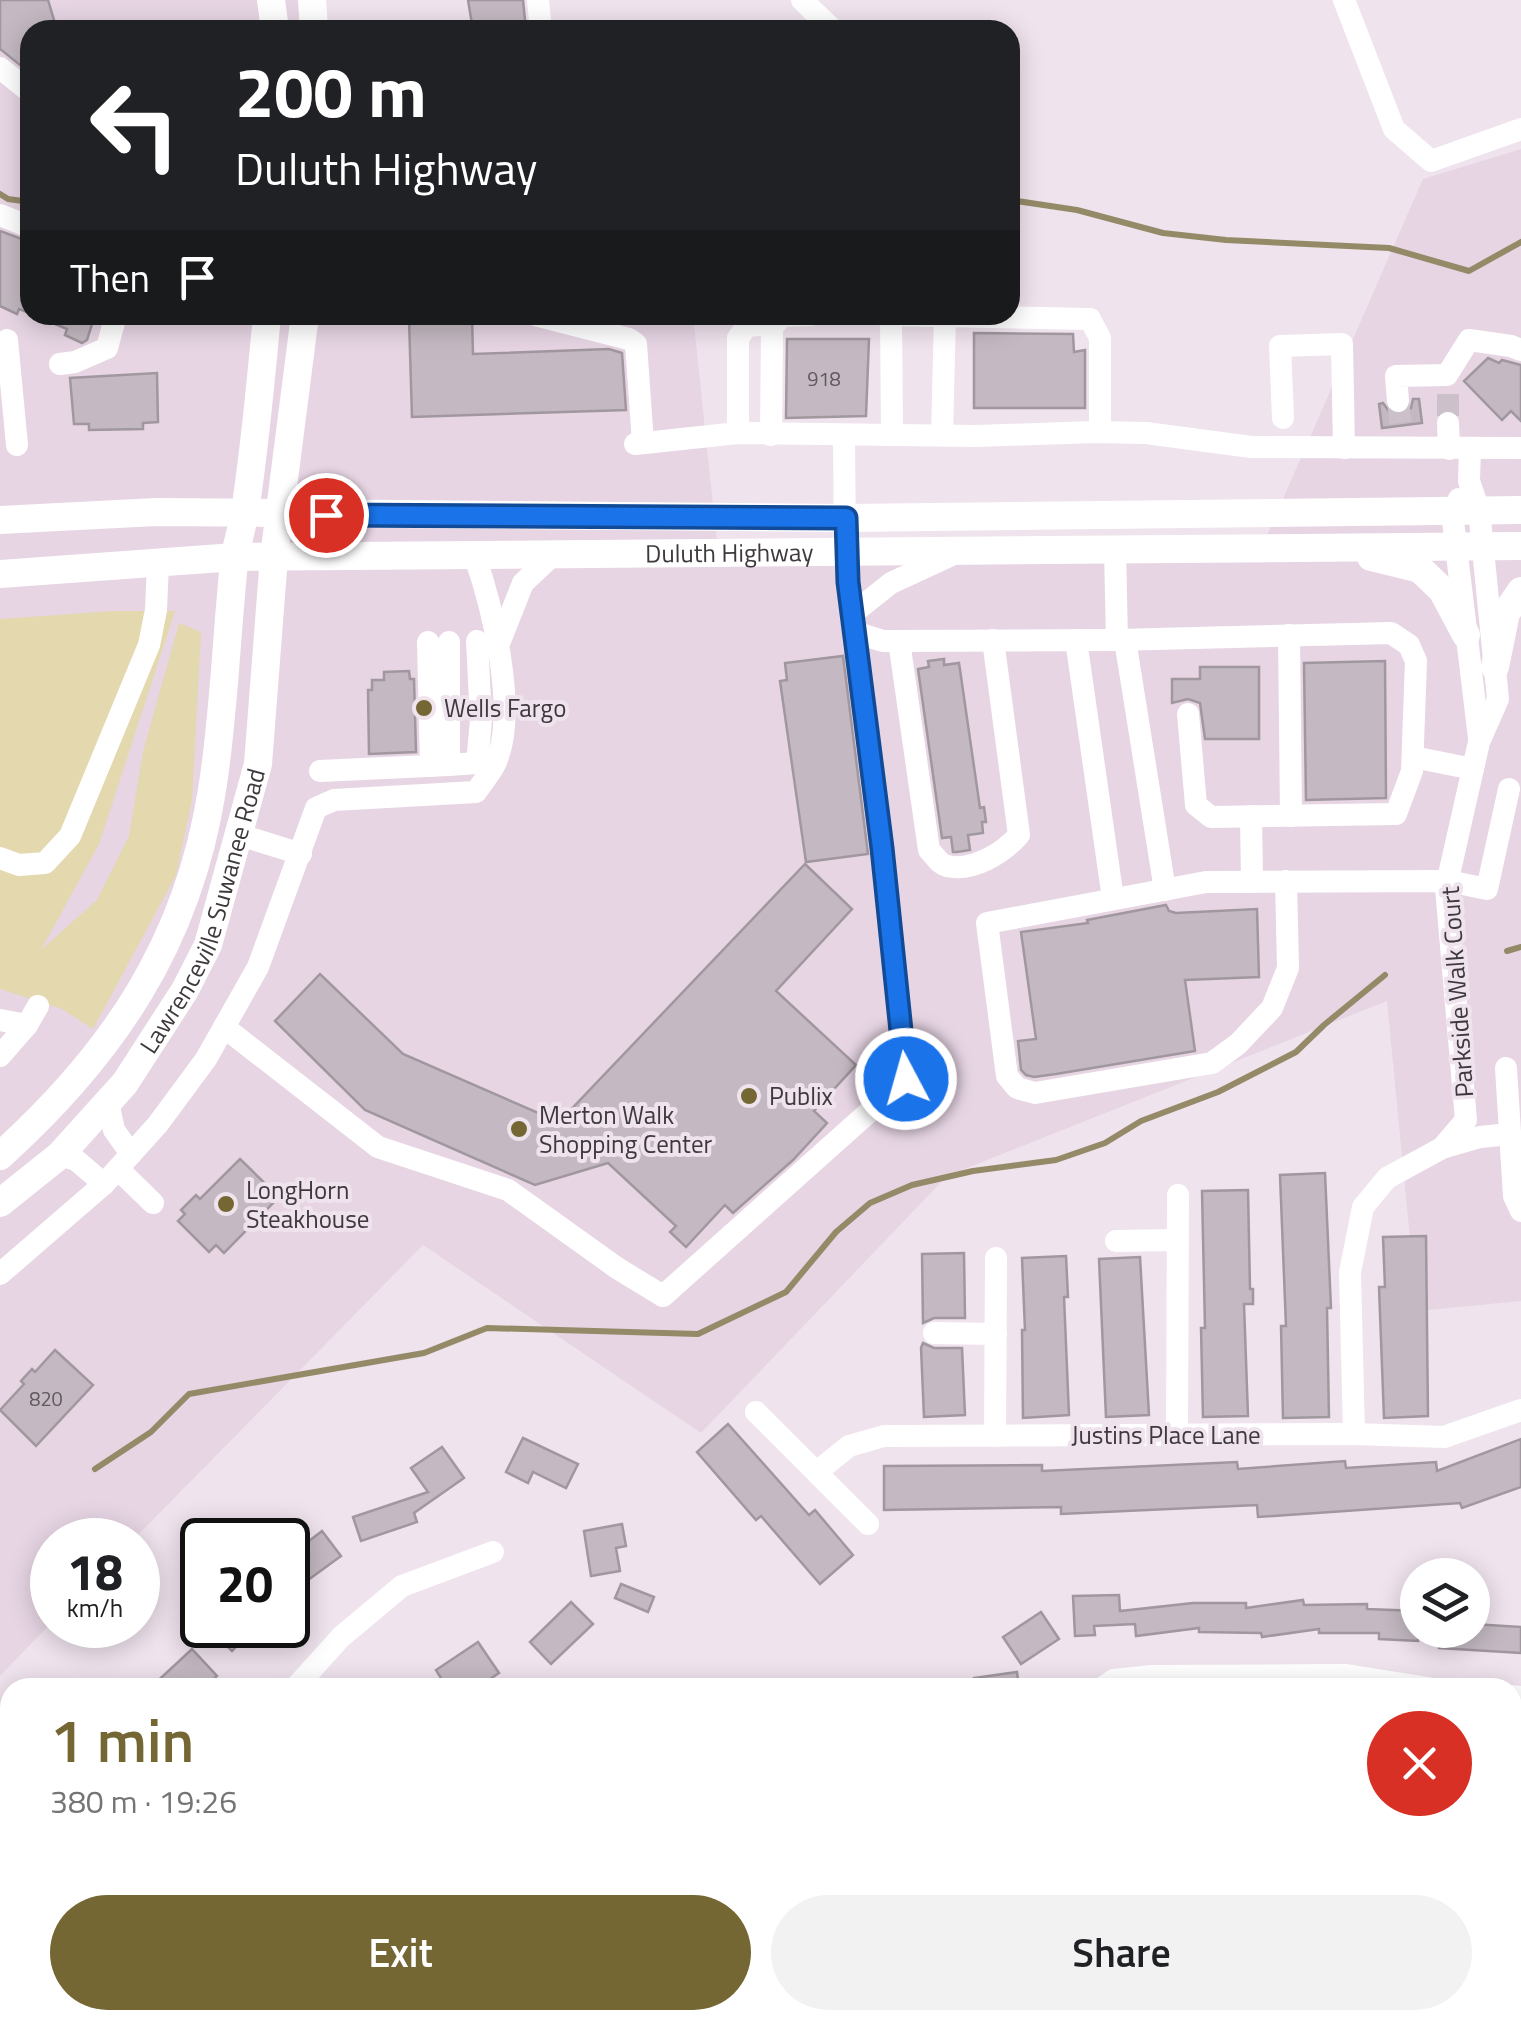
<!DOCTYPE html>
<meta charset="utf-8">
<style>
body{margin:0;font-family:"Titillium Web",sans-serif;background:#f2f2f2;color:#202124;height:100vh;display:flex;flex-direction:column;font-size:38px;white-space:nowrap}
*{box-sizing:border-box;margin:0}
p{font-size:32px;color:#757577}
.icon{flex:none;width:55px;height:55px;fill:none;stroke:currentColor;stroke-width:2;stroke-linecap:round;stroke-linejoin:round}
.map{position:relative;flex:1;overflow:hidden}
.sheet{position:absolute;left:0px;top:1678px;width:1522px;height:352px;display:flex;flex-direction:column;background:#fff;border-radius:30px 30px 0 0;box-shadow:0 5px 25px #0003}
.sheet>*{flex:none}
.hud{position:absolute;left:20px;top:20px;width:1000px;height:305px;border-radius:30px;box-shadow:0 5px 25px #0003;background:#202124;color:#fff;overflow:hidden}
.controls{position:absolute;left:1400px;top:1558px;display:grid;gap:20px}
.controls a{display:grid;place-items:center;width:90px;height:90px;border-radius:50%;background:#fff;box-shadow:0 5px 25px #0003;font-size:50px}
.speed{position:absolute;left:30px;top:1518px;display:flex;gap:20px;font-size:50px;font-weight:700;text-align:center}
.speed>*{display:grid;place-content:center;width:130px;height:130px;border-radius:50%;background:#fff;box-shadow:0 5px 25px #0003;line-height:1}
.speed small{font-size:25px;font-weight:400}
.speed .limit{border:5px solid #111;border-radius:15px;background:#fff;color:#111}
.pin{position:absolute;display:grid;place-items:center;width:85px;height:85px;color:#fff;margin:-42px;border:5px solid #fff;border-radius:50%;box-shadow:0 2px 10px #0007}
.me{position:absolute;width:110px;margin:-55px;rotate:354deg;stroke-linejoin:round;filter:drop-shadow(0 0 8px #0008)}
.turn{display:flex;align-items:center;gap:35px;height:210px;padding:0 50px;font-size:45px}
.turn .icon{width:130px;height:130px;stroke-width:2.5}
.turn b{display:block;font-size:70px;line-height:85px}
.then{display:flex;align-items:center;height:95px;padding:0 50px;background:#0003;gap:20px;font-size:38px}
.round{display:grid;place-items:center;flex:none;width:105px;height:105px;border-radius:52px;background:#f2f2f2}
.summary{display:flex;align-items:center;justify-content:space-between;height:170px;padding:0 50px}
h1{font-size:60px;font-weight:600;line-height:75px;color:#746734}
.primary-button{display:flex;gap:20px;margin-top:auto;padding:20px 50px}
.primary-button a{flex:1;height:115px;border-radius:60px;background:#746734;color:#fff;font-size:40px;font-weight:600;line-height:115px;text-align:center}
.primary-button a+a{background:#f2f2f2;color:#202124}
.map>svg:first-child{display:block}
.built{fill:#e7d5e4}
.green{fill:#e3d8ae}
.lines{fill:none;stroke-linecap:round;stroke-linejoin:round}
.stream{stroke:#958a68;stroke-width:6}
.building{fill:#c4b9c2;stroke:#a1979f;stroke-width:2.5}
.minor-tunnel{stroke:#ccc1ca;stroke-width:22;stroke-dasharray:22 11;stroke-linecap:butt}
.minor{stroke:#fff;stroke-width:22}
.major{stroke:#fff;stroke-width:28}
.route-casing{stroke:#114b97;stroke-width:25}
.route{stroke:#1a73e8;stroke-width:18}
.poi-dot{fill:#746734;stroke:#efe3ed;stroke-width:4}
.labels{text-anchor:middle;dominant-baseline:central;stroke-width:8;stroke-linejoin:round;paint-order:stroke}
.number-label{font-size:20px;fill:#60595e}
.street-label{font-size:25px;fill:#3e393d;stroke:#efe3ed}
.poi-label{font-size:25px;fill:#3e393d;stroke:#efe3ed;text-anchor:start}
</style>
<div class="map">
<svg width="1521" height="2029" viewBox="0 0 1521 2029">
<rect width="100%" height="100%" fill="#efe3ed"/>
<polygon class="built" points="0,0 311,0 314,30 30,30 30,315 693,315 718,552 1265,540 1423,179 1521,149 1521,1301 1417,1311 1387,1001 947,1176 701,1433 423,1245 133,1540 52,1540 52,1622 0,1676 0,989 23,995 0,980"/>
<polygon class="green" points="113,611 175,611 99,844 41,950 97,900 129,836 143,752 179,623 201,632 192,800 176,875 93,1029 62,1009 0,989 0,619"/>
<g class="lines">
<g class="stream">
<polyline points="0,194 8,199 30,202"/>
<polyline points="1010,200 1077,210 1163,233 1226,240 1389,248 1469,271 1521,242"/>
<polyline points="1507,951 1521,947"/>
<polyline points="95,1469 151,1432 189,1394 424,1353 487,1328 698,1334 786,1292 836,1232 870,1203 912,1185 973,1171 1056,1160 1105,1143 1141,1121 1218,1092 1296,1052 1324,1025 1385,975"/>
</g>
</g>
<g class="building">
<polygon points="0,0 48,0 57,30 30,30 30,73 0,49"/>
<polygon points="468,0 523,0 526,30 473,30"/>
<polygon points="0,231 30,242 30,313 19,309 17,314 0,306"/>
<polygon points="34,315 95,315 87,340 82,343 65,335 67,329"/>
<polygon points="472,317 473,354 609,349 622,353 626,410 412,417 409,319"/>
<polygon points="974,333 1073,334 1074,352 1085,350 1085,408 974,408"/>
<polygon points="787,339 869,339 866,416 786,418"/>
<polygon points="1488,358 1499,363 1502,360 1521,365 1521,421 1511,411 1502,420 1464,381"/>
<polygon points="157,373 158,422 143,423 143,429 89,430 89,424 74,424 70,378"/>
<polygon points="1413,399 1419,399 1422,423 1382,428 1379,404 1383,403 1391,414 1400,416 1411,408"/>
<polygon points="843,656 868,854 806,862 780,681 787,680 785,663"/>
<polygon points="944,659 944,665 959,663 980,808 984,807 986,822 982,822 983,833 968,835 970,850 957,852 953,852 951,837 942,838 918,669 929,667 928,661"/>
<polygon points="1385,661 1386,798 1306,800 1304,663"/>
<polygon points="1200,667 1259,667 1259,739 1205,739 1200,703 1188,699 1172,703 1172,679 1200,679"/>
<polygon points="409,671 410,679 414,679 416,752 369,754 368,690 372,690 372,680 384,680 384,672"/>
<polygon points="805,864 852,909 776,991 856,1065 814,1111 827,1123 793,1160 733,1213 725,1205 686,1247 670,1232 676,1226 608,1163 535,1185 365,1110 275,1021 320,974 403,1054 559,1122"/>
<polygon points="1166,905 1169,911 1176,913 1257,909 1259,977 1185,980 1195,1051 1056,1074 1034,1077 1026,1075 1021,1070 1018,1041 1036,1039 1021,932 1088,923 1087,920"/>
<polygon points="240,1159 279,1197 224,1253 216,1245 209,1252 178,1221 185,1214 181,1210 196,1195 200,1199"/>
<polygon points="1325,1173 1331,1308 1327,1308 1329,1417 1283,1418 1281,1326 1286,1326 1280,1175"/>
<polygon points="1248,1190 1250,1289 1253,1289 1253,1304 1244,1304 1248,1416 1203,1417 1201,1328 1205,1328 1202,1191"/>
<polygon points="1426,1236 1428,1416 1384,1418 1379,1287 1385,1287 1383,1237"/>
<polygon points="964,1253 965,1318 934,1318 923,1323 922,1254"/>
<polygon points="1066,1256 1068,1297 1064,1297 1069,1415 1023,1418 1022,1330 1025,1330 1022,1258"/>
<polygon points="1140,1257 1149,1415 1106,1417 1099,1259"/>
<polygon points="923,1343 934,1348 962,1348 965,1415 924,1417 921,1348"/>
<polygon points="55,1350 93,1385 36,1446 0,1410 24,1384 21,1381 32,1369 35,1372"/>
<polygon points="728,1424 809,1515 815,1510 853,1555 820,1584 761,1516 756,1520 697,1452"/>
<polygon points="523,1438 578,1464 566,1488 533,1472 528,1483 506,1472"/>
<polygon points="1521,1439 1521,1487 1462,1508 1460,1503 1258,1517 1257,1505 1061,1514 1061,1507 884,1510 884,1466 1042,1465 1042,1471 1237,1462 1238,1469 1345,1461 1346,1468 1436,1462 1437,1471"/>
<polygon points="442,1447 464,1478 414,1513 417,1522 361,1541 353,1517 428,1492 411,1468"/>
<polygon points="622,1524 626,1546 616,1548 620,1571 591,1576 584,1531"/>
<polygon points="322,1531 341,1556 293,1591 288,1584 288,1557"/>
<polygon points="621,1584 654,1597 648,1612 615,1598"/>
<polygon points="1119,1595 1120,1611 1193,1603 1246,1603 1246,1608 1303,1600 1304,1605 1367,1604 1367,1609 1418,1611 1418,1641 1379,1639 1379,1633 1319,1633 1319,1629 1262,1637 1261,1633 1199,1632 1199,1628 1136,1636 1135,1624 1094,1626 1095,1635 1075,1636 1073,1596"/>
<polygon points="571,1602 593,1624 551,1664 530,1642"/>
<polygon points="1041,1612 1059,1639 1021,1664 1003,1637"/>
<polygon points="1472,1624 1521,1627 1521,1653 1439,1648 1440,1630 1472,1630"/>
<polygon points="205,1625 257,1625 232,1651"/>
<polygon points="478,1642 499,1673 477,1688 447,1688 436,1670"/>
<polygon points="192,1649 217,1676 204,1688 150,1688"/>
<polygon points="1017,1672 1019,1688 975,1688 974,1678"/>
</g>
<g class="lines">
<g class="minor-tunnel">
<polyline points="1448,394 1448,423"/>
<polyline points="1398,401 1401,426"/>
</g>
<g class="minor">
<polyline points="538,0 541,30"/>
<polyline points="802,0 833,30"/>
<polyline points="1344,0 1394,129 1431,161 1521,129"/>
<polyline points="0,68 30,92"/>
<polyline points="0,215 30,227"/>
<polyline points="535,315 629,339 636,344 643,443"/>
<polyline points="883,315 1090,319 1100,338 1100,432"/>
<polyline points="891,315 892,435"/>
<polyline points="7,340 17,445"/>
<polyline points="60,364 75,362 107,348 116,315"/>
<polyline points="1398,401 1396,376 1447,375 1469,340 1511,346 1521,350"/>
<polyline points="1283,418 1280,346 1342,344 1344,448"/>
<polyline points="1448,423 1449,449"/>
<polyline points="738,433 738,338 747,326 775,324"/>
<polyline points="771,435 772,327 782,316 811,315"/>
<polyline points="942,435 945,316"/>
<polyline points="635,444 738,433 976,436 1094,432 1146,433 1251,447 1521,448"/>
<polyline points="1459,499 1452,513 1479,738"/>
<polyline points="1115,550 1117,640 1391,633 1409,645 1416,661 1412,771 1396,814 1211,817 1196,805 1188,714"/>
<polyline points="852,614 891,583 956,553"/>
<polyline points="854,632 883,641 1117,640"/>
<polyline points="1289,635 1291,816"/>
<polyline points="1076,640 1113,899"/>
<polyline points="1125,640 1165,890"/>
<polyline points="500,641 523,583 555,553"/>
<path d="M 899,641 L 929,850 C 935,856 939,864 947,866 C 973,872 1003,853 1019,835 L 993,640"/>
<polyline points="428,642 431,766"/>
<polyline points="1413,757 1473,769"/>
<polyline points="449,765 477,763 481,720 477,641"/>
<polyline points="320,771 449,765 449,642"/>
<polyline points="1251,816 1252,882"/>
<polyline points="240,835 301,854"/>
<polyline points="0,858 19,865 45,863 70,836 149,645 156,610 158,563"/>
<polyline points="1286,881 1288,968 1272,1008 1238,1044 1212,1063 1035,1093 1017,1088 1007,1076 987,923 1206,882 1448,881 1487,889 1509,789"/>
<polyline points="0,1020 27,1025"/>
<polyline points="224,1027 378,1147 508,1190 617,1268 663,1296 906,1079 882,848 845,552 844,435"/>
<polyline points="0,1056 27,1025 38,1006"/>
<polyline points="1506,1068 1514,1196 1521,1211"/>
<polyline points="108,1103 114,1130 131,1154"/>
<polyline points="1442,1148 1480,1137 1510,1134"/>
<polyline points="60,1155 76,1160 104,1184"/>
<polyline points="118,1169 153,1203"/>
<polyline points="1116,1241 1177,1240"/>
<path d="M 0,1274 L 104,1184 L 158,1124 L 206,1059 L 258,967 L 316,808 L 334,800 L 476,792 C 482,783 489,775 494,766 C 520,716 492,605 474,554"/>
<polyline points="934,1333 996,1334"/>
<polyline points="756,1412 868,1524"/>
<polyline points="1354,1434 1350,1272 1363,1207 1387,1178 1442,1148 1466,1120 1446,888 1479,742 1498,699 1479,510 1469,481 1470,449"/>
<polyline points="1177,1435 1178,1195"/>
<polyline points="995,1436 996,1258"/>
<polyline points="818,1471 849,1446 884,1436 1354,1434 1444,1437 1521,1410"/>
<polyline points="295,1688 341,1637 402,1586 493,1552"/>
<polyline points="1102,1688 1114,1680 1152,1676 1346,1675 1428,1688"/>
<polyline points="1512,1696 1521,1697"/>
<polyline points="0,2006 10,1996"/>
<polyline points="420,2020 429,2029"/>
<polyline points="995,2020 1005,2029"/>
<polyline points="557,2029 565,2020"/>
</g>
<g class="major">
<polyline points="271,0 275,30"/>
<polyline points="312,0 314,30"/>
<polyline points="0,520 156,512 846,518 1521,510"/>
<polyline points="1371,557 1420,569 1442,590 1466,635"/>
<path id="s1" d="M 0,574 L 235,557 L 1521,546"/>
<polyline points="1495,667 1506,613 1521,591"/>
<path d="M 0,1156 C 113,1054 188,943 212,790 C 224,716 226,639 234,563 C 236,546 242,529 245,511 C 255,447 261,380 267,315"/>
<path id="s2" d="M 0,1203 L 60,1155 L 125,1083 L 185,990 L 208,945 L 258,764 L 274,557 L 305,315"/>
</g>
</g>
<g class="lines">
<defs>
<polyline id="route" points="326,515 846,518 848,582 882,848 906,1079"/>
</defs>
<use href="#route" class="route-casing"/>
<use href="#route" class="route"/>
</g>
<g class="poi-dot">
<circle cx="424" cy="708" r="10"/>
<circle cx="749" cy="1096" r="10"/>
<circle cx="519" cy="1129" r="10"/>
<circle cx="226" cy="1204" r="10"/>
</g>
<g class="labels">
<g class="number-label">
<text x="824" y="378">918</text>
<text x="46" y="1398">820</text>
</g>
<g class="street-label">
<text stroke="none"><textPath href="#s1" startOffset="730">Duluth Highway</textPath></text>
<text stroke="none"><textPath href="#s2" startOffset="365">Lawrenceville Suwanee Road</textPath></text>
<text transform="translate(1457 992) rotate(-94)">Parkside Walk Court</text>
<text x="1166" y="1435">Justins Place Lane</text>
</g>
<g class="poi-label">
<text x="444" y="708">Wells Fargo</text>
<text x="769" y="1096">Publix</text>
<text x="539" y="1115">Merton Walk<tspan x="539" dy="29">Shopping Center</tspan></text>
<text x="246" y="1190">LongHorn<tspan x="246" dy="29">Steakhouse</tspan></text>
</g>
</g>
</svg>
<div class="controls">
<a><svg class="icon" aria-label="layers" viewBox="0 0 24 24"><path d="M12 4l9 5-9 5-9-5zM3 14l9 5 9-5"/></svg></a>
</div>
<div class="speed"><div>18<small>km/h</small></div><div class="limit">20</div></div>
<div class="pin" style="left:326px;top:515px;background:#d93025"><svg class="icon" aria-label="arrive" viewBox="0 0 24 24"><path d="M6 21V4h12l-3 4 3 4H6"/></svg></div>
<svg class="me" style="left:906px;top:1079px" viewBox="-20 -20 40 40"><circle r="17" fill="#1a73e8" stroke="#fff" stroke-width="3"/><path d="M0-11L8 9 0 5-8 9z" fill="#fff"/></svg>
<div class="hud">
<div class="turn"><svg class="icon" aria-label="left" viewBox="0 0 24 24"><path d="M17 20v-9H6M10 6l-5 5 5 5"/></svg><div><b>200 m</b>Duluth Highway</div></div>
<div class="then">Then<svg class="icon" aria-label="arrive" viewBox="0 0 24 24"><path d="M6 21V4h12l-3 4 3 4H6"/></svg></div>
</div>
<section class="sheet">
<div class="summary"><div><h1>1 min</h1><p>380 m · 19:26</p></div><a class="round" style="background:#d93025;color:#fff"><svg class="icon" aria-label="close" viewBox="0 0 24 24"><path d="M6 6l12 12M18 6L6 18"/></svg></a></div>
<div class="primary-button"><a>Exit</a><a>Share</a></div>
</section>
</div>
